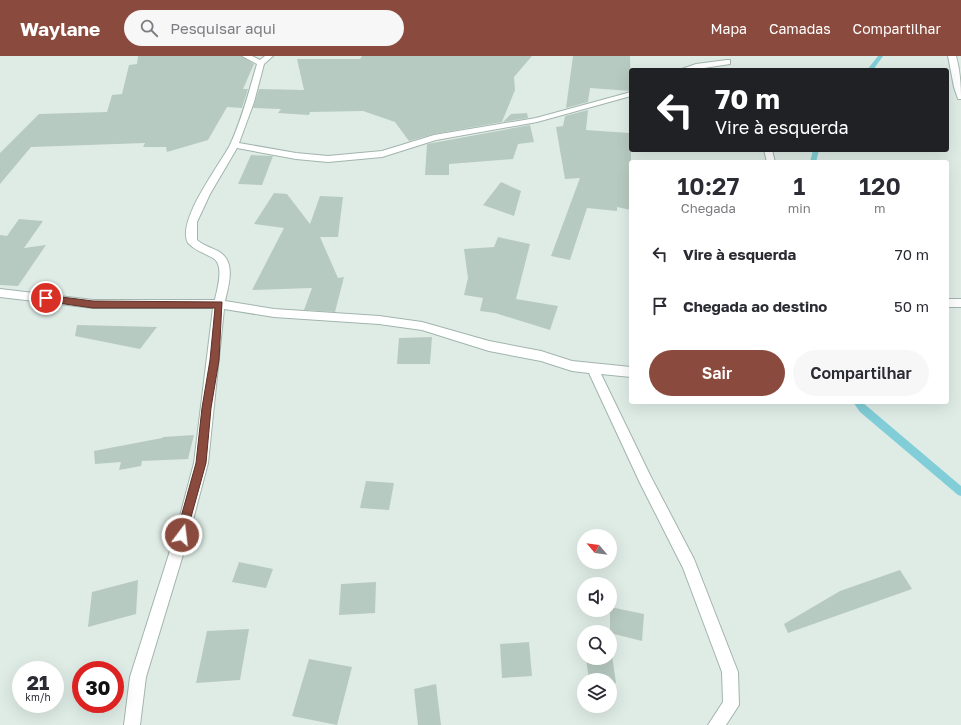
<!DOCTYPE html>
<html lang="pt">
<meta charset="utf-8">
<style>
body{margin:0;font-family:"Golos Text",sans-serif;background:#f7f7f7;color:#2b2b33;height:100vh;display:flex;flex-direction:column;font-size:15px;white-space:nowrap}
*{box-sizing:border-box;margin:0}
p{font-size:13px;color:#7c7c81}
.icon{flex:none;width:22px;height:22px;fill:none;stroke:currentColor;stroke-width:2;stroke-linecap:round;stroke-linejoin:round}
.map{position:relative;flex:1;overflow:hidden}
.sheet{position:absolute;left:629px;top:104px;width:320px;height:244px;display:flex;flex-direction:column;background:#fff;border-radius:4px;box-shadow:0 4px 16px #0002}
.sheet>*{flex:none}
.hud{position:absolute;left:629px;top:12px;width:320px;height:84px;border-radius:4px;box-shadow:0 4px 16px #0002;background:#202124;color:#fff;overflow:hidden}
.needle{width:26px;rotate:299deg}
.buttons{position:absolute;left:577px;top:473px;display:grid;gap:8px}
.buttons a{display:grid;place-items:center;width:40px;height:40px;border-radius:50%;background:#fff;box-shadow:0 4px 16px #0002;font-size:20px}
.speed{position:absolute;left:12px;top:605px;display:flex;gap:8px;font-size:20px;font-weight:700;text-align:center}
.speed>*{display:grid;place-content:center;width:52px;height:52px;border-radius:50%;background:#fff;box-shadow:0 4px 16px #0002;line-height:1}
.speed small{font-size:10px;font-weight:400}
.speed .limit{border:6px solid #d22;background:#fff;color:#111}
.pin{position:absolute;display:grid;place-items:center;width:34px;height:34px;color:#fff;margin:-17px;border:2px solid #fff;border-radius:50%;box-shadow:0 1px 4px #0007}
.me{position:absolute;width:44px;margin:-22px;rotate:15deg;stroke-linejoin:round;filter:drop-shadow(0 0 3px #0008)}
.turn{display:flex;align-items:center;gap:14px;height:84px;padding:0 20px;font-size:18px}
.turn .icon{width:52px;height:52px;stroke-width:2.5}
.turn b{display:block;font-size:28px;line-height:34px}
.eta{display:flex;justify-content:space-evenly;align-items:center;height:68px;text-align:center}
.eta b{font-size:24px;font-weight:600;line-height:28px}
.button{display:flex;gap:8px;margin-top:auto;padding:8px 20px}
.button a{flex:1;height:46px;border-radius:24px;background:#8a4a3d;color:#fff;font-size:16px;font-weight:600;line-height:46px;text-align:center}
.button a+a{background:#f7f7f7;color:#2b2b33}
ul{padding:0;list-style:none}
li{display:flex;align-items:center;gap:12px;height:52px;padding:0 20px}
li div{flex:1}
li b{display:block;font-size:15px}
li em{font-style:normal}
header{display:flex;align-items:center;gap:24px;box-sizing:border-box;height:56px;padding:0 20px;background:#8a4a3d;color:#fff}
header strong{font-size:19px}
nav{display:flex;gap:22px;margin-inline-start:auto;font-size:14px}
.search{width:280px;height:36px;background:#f7f7f7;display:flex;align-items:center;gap:10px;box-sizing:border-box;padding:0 14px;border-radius:22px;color:#7c7c81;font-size:15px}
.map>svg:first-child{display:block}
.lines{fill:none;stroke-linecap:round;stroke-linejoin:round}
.stream{fill:#81ced8;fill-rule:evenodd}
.building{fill:#b7cac1}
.street-casing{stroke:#a1b4ad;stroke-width:2}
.street{fill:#fff;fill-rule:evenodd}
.route{fill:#8a4a3d;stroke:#5a3028}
</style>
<header>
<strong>Waylane</strong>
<div class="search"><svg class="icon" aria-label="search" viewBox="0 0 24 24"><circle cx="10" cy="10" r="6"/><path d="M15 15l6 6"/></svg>Pesquisar aqui</div>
<nav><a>Mapa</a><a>Camadas</a><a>Compartilhar</a></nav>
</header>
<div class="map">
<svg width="961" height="669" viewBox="0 0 961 669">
<rect width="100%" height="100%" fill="#dfece6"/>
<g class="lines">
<g class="stream">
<polygon points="878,0 883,0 873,14 867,14"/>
<polygon points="813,94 819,94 816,106 810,106"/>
<polygon points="853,346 862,346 961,430 961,440 958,439 860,356"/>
</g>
</g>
<g class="building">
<polygon points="138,0 241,0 254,8 243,33 248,33 242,52 227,51 208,84 167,96 166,91 143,91 145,87 31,91 0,128 0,97 39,58 107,56 112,39 122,38 129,9 137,8"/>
<polygon points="362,0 532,0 514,21 515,34 502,66 434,78 409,85 395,66 363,55 310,56 309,59 278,57 281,53 253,52 259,33 304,34 297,3 360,3"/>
<polygon points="573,0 630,0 631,35 590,32 588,46 566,52"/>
<polygon points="588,54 586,74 629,77 631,99 631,154 617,151 617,155 587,152 570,204 551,200 580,122 565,123 556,71 563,70 565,60"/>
<polygon points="527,57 528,62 503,66 511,58"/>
<polygon points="530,69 534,86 518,88 513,103 449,108 449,119 425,119 427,88"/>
<polygon points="251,99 273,100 262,129 238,128"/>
<polygon points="501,126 521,135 514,160 483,149"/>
<polygon points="274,137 287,138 310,168 320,140 343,141 338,181 320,181 338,222 344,221 335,256 304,254 312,232 252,234 284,172 254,168"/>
<polygon points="19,163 43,165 24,192 46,189 18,230 0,229 0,179 7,180"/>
<polygon points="498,181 530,188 516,243 558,250 550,274 495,257 480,255 483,242 464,239 468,222 464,193 494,191"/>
<polygon points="77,269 157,271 140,293 75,280"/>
<polygon points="432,281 430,308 397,308 399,282"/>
<polygon points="194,379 188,403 142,405 141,410 119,414 121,406 95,408 94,395 162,382 163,381"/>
<polygon points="366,425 394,427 389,454 360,452"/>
<polygon points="239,506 273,513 266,532 232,526"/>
<polygon points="900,514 912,533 788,577 784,568 840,535"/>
<polygon points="138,524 136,558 88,571 92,536"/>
<polygon points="376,526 375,557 339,559 341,528"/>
<polygon points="610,551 644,558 642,585 610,577"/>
<polygon points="249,573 240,624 196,627 207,575"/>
<polygon points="529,586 532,620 502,622 500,588"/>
<polygon points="610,586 616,627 610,627 610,624 589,624 586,602 610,602"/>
<polygon points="309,603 352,611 337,669 292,660"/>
<polygon points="436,628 441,669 418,669 414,633"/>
</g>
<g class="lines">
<defs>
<g id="street">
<path d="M 242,0 L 252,0 L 260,4 L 265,0 L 273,0 L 264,8 L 254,46 L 239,87 L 296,97 L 328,100 L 382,95 L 434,79 L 536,62 L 631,36 L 631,40 L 537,66 L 436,84 L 382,101 L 328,106 L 296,103 L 237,92 L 210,138 L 197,166 L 197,184 C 205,191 214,192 221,197 C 236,208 228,231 225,245 L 274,253 L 379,260 L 422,266 L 489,285 L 541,295 L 572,305 L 631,311 L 631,321 L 601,318 L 650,419 L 694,503 L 738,616 L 739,649 L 726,669 L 708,669 L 723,646 L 722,616 L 683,512 L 640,427 L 589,317 L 572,315 L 541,305 L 489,295 L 422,274 L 379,268 L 274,261 L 224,253 L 208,407 L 189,479 L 146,621 L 140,669 L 124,669 L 130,621 L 175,479 L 194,407 L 213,252 L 93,252 L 0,241 L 0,233 L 93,244 L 215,244 C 217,233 225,209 213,202 C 204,197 196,195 188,187 C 176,165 219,110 230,89 C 242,63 249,35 257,8 Z"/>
<path d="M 948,0 L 956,0 C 960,14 961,29 961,43 L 958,43 L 954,31 Z"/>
<polygon points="727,4 730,4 730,8 691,14 679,14 696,8"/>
<polygon points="764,94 772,94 775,106 767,106"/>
<rect x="947" y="243" width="14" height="8"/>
</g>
</defs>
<use href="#street" class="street-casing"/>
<use href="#street" class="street"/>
</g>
<polygon class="route" points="46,239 93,245 222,246 219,304 211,352 206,407 185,483 182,485 178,483 176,479 196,407 202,352 210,304 215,252 93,252 44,245 44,240"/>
</svg>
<div class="buttons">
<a><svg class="needle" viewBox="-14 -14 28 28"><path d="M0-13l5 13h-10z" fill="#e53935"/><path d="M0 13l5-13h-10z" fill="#7c7c81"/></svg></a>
<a><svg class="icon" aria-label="sound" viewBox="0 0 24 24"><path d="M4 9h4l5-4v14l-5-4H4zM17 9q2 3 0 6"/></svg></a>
<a><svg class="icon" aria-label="search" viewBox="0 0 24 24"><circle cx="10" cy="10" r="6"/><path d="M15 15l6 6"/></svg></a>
<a><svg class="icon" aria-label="layers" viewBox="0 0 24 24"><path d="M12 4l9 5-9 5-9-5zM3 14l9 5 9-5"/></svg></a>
</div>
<div class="speed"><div>21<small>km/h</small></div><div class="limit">30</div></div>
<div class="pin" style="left:46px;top:242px;background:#d93025"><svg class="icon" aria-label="arrive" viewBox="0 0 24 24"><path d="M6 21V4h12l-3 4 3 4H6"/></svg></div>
<svg class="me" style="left:182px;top:479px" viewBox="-20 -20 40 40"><circle r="17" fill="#8a4a3d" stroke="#fff" stroke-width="3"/><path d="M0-11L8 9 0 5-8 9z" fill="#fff"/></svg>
<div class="hud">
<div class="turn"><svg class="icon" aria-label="left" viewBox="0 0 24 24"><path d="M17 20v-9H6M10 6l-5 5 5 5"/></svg><div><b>70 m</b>Vire à esquerda</div></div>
</div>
<section class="sheet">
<div class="eta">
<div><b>10:27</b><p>Chegada</p></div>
<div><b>1</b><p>min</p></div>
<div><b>120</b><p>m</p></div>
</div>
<ul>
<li><svg class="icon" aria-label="left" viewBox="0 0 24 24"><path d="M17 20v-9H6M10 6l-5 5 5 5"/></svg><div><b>Vire à esquerda</b></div><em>70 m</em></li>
<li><svg class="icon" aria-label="arrive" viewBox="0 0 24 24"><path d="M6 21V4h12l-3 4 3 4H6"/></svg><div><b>Chegada ao destino</b></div><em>50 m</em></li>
</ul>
<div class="button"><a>Sair</a><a>Compartilhar</a></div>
</section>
</div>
